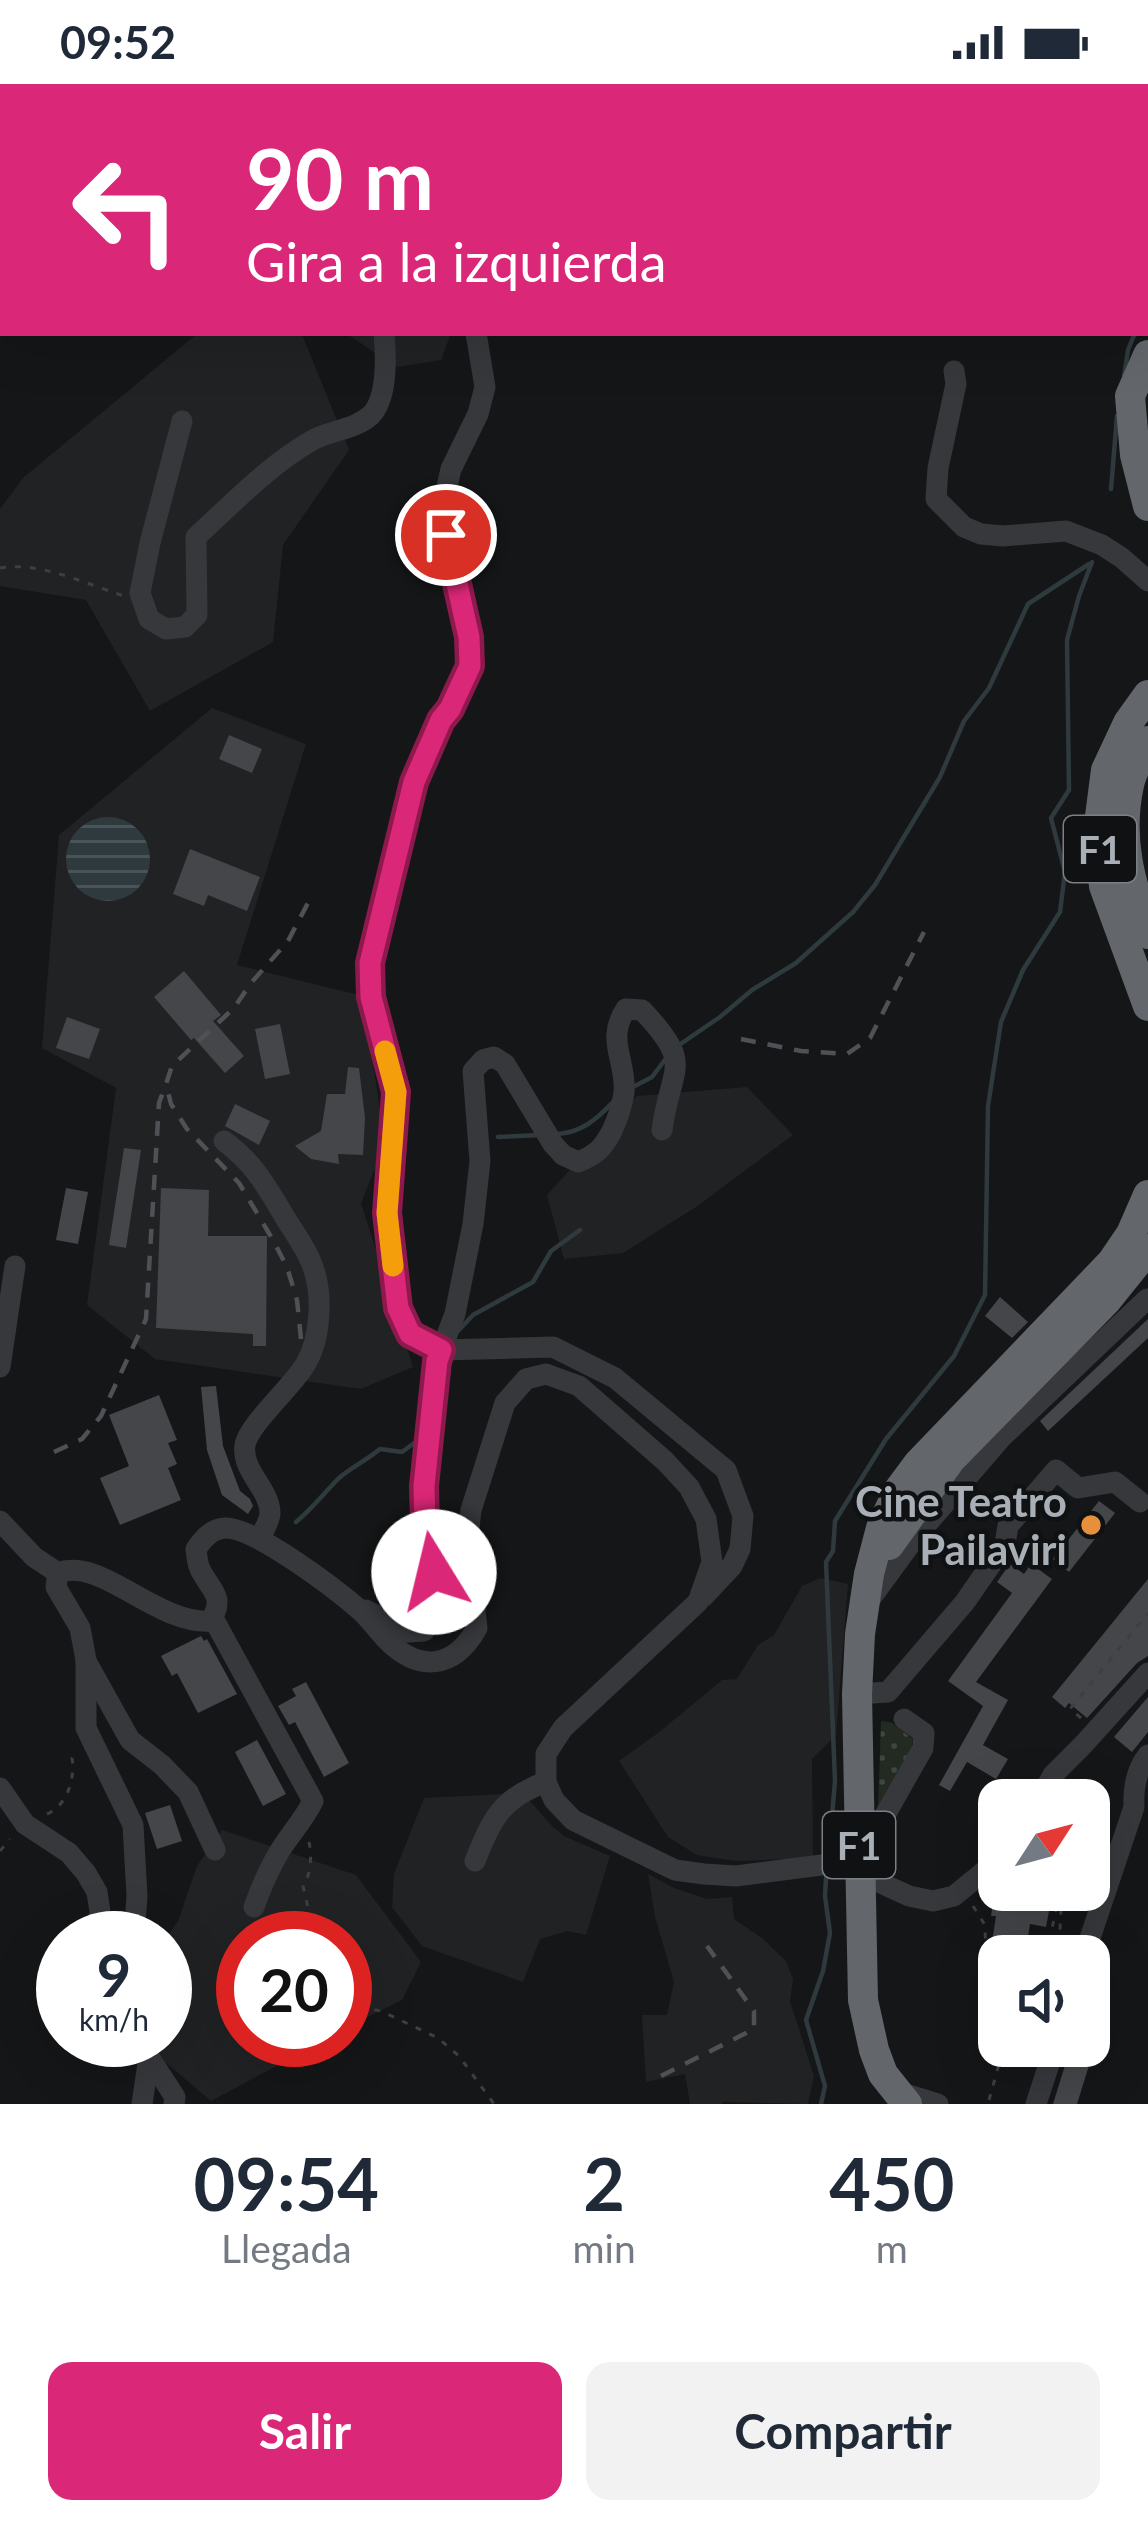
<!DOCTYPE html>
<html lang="es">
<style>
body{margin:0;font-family:Lato,sans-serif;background:#f2f2f3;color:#1f2937;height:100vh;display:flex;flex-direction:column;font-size:45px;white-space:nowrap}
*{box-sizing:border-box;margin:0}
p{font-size:39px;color:#747a83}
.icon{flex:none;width:66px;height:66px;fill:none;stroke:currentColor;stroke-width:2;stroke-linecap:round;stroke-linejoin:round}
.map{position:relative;height:2020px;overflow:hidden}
.sheet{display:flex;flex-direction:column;background:#fff;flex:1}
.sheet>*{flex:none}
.guide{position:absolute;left:0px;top:0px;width:1149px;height:252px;box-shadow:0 12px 48px #0002;background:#db2777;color:#fff;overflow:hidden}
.needle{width:78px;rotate:54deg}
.buttons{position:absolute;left:978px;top:1695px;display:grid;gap:24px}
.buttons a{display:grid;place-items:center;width:132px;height:132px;border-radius:24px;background:#fff;box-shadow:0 12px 48px #0002;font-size:60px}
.speed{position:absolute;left:36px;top:1827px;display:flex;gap:24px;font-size:60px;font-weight:700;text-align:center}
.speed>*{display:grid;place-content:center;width:156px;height:156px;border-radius:50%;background:#fff;box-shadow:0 12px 48px #0002;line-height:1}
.speed small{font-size:30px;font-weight:400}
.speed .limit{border:18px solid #d22;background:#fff;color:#111}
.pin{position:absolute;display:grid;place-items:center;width:102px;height:102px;color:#fff;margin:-51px;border:6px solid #fff;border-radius:50%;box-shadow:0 3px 12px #0007}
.me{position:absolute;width:132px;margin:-66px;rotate:351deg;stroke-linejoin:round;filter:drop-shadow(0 0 9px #0008)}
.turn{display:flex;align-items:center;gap:42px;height:252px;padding:0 48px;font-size:54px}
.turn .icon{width:156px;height:156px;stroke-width:2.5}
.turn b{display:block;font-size:84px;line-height:102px}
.eta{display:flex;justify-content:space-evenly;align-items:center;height:204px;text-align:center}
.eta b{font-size:72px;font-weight:700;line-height:84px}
.primary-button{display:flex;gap:24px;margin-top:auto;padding:24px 48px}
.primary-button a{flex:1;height:138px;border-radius:24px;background:#db2777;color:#fff;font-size:48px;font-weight:700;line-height:138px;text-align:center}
.primary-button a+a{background:#f2f2f3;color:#1f2937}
.status{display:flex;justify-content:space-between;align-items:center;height:84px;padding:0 60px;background:#fff;direction:ltr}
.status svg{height:33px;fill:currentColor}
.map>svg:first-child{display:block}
.built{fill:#212224}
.green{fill:url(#green-dots)}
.water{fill:url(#water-rules)}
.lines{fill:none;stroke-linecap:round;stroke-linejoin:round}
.stream{stroke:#2f3a3f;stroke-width:4.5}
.building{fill:#44464a}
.path{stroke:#3d3f43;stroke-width:3;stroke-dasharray:6 9;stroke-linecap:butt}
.minor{stroke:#37383c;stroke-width:21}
.highway{stroke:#63676c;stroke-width:30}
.rail{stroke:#4e5155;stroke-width:4.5;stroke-dasharray:15 12;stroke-linecap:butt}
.route-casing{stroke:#8e194d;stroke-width:30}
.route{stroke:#db2777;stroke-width:21}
.slow{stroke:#f59e0b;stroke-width:21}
.poi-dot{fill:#e6903e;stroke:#101112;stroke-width:4.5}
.labels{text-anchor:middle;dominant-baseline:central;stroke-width:9;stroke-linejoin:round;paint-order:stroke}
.shield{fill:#101112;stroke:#7a8085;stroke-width:3}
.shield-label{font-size:39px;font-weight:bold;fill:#a8afb6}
.poi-label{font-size:42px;font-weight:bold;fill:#a8afb6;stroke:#101112;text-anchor:end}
</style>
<div class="status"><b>09:52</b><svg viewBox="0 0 49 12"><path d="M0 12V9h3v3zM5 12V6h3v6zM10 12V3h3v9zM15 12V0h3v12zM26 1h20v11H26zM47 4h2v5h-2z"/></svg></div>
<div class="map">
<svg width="1148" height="2020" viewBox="0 0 1148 2020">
<defs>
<pattern id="green-dots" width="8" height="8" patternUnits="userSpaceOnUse" patternTransform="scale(3)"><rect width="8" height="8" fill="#222a22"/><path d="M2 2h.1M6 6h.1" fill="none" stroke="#3f4640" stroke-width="1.8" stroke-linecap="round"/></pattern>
<pattern id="water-rules" width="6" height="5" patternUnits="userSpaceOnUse" patternTransform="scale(3)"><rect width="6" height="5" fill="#2f3a3f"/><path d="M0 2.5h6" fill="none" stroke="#4a5458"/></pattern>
</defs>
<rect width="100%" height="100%" fill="#151617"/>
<g class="built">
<polygon points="198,249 295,249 303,253 349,366 283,461 273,558 150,627 86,516 0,502 0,425 24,393"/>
<polygon points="345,249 451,249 441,276 397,283"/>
<polygon points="212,624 306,660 237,881 363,912 385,1060 361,1119 413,1283 361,1305 155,1275 87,1221 116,1004 42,964 59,751"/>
<polygon points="747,1003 793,1051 696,1123 623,1169 564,1175 547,1111 637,1012"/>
<polygon points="820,1494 848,1500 836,1651 812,1675 813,1774 736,1777 697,1771 668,1753 619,1677 658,1649 722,1596 737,1595 758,1561 774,1551 802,1502"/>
<polygon points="523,1709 551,1741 564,1752 610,1772 586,1851 568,1847 540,1855 523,1898 422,1862 392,1823 394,1790 424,1714"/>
<polygon points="222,1746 356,1791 421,1878 402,1916 345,1944 345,1854 243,1854 243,1956 325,1956 211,2017 158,1972 154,1956 165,1956 165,1856 178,1837 197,1782"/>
<polygon points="648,1790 674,1804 707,1815 732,1813 734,1835 762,1854 786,1877 793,1895 790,1917 814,1992 808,2020 723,2018 722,2020 690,2020 685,1990 646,1998 642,1931 667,1931 674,1898 655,1833"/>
</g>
<polygon class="green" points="881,1637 890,1638 913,1655 911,1666 878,1727"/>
<circle class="water" cx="108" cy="775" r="42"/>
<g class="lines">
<g class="stream">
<polyline points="1146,222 1148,217"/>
<polyline points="1124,292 1128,266 1135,249"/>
<polyline points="1111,405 1117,332"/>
<polyline points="679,961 720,933 752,906 796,879 853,828 875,801 940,693 964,637 989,604 1028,520 1089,480"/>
<polyline points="631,1004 652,993 667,973"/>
<path d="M 557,1050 C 581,1049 597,1035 613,1018"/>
<polyline points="498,1053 540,1051"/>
<polyline points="459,1246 473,1231 533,1198 551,1167 580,1146"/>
<path d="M 296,1438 C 312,1425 324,1409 339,1394 C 350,1384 367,1376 380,1365 L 402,1368 L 417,1357 L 423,1313"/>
<polyline points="829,1767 835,1697 826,1478 833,1467 835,1437 886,1355 954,1272 985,1211 988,1022 1001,938 1023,886 1060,828 1065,788 1051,734 1069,706 1067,556 1079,512 1092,478"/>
<polyline points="821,2020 825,2002 806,1936 823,1887 830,1849 825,1812 826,1794"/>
</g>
</g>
<g class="building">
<polygon points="229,651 262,665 252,689 219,675"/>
<polygon points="190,765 260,793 247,827 208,811 204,822 173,810"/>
<polygon points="184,887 221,931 213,937 244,972 225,989 194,954 191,956 154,913"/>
<polygon points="67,933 100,945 89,975 56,964"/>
<polygon points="280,940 290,990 265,995 255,945"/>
<polygon points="348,983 359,984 365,1034 363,1071 338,1070 339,1080 311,1075 295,1062 321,1047 327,1010 345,1010"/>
<polygon points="235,1020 270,1037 259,1061 225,1042"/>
<polygon points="124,1064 141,1066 126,1164 109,1161"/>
<polygon points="66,1104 88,1108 78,1160 56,1156"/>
<polygon points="161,1104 209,1106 208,1152 267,1152 266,1262 253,1262 253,1250 156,1244"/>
<polygon points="1000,1213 1028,1238 1012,1254 985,1232"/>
<polygon points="1148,1235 1148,1254 1048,1347 1040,1337"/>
<polygon points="216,1302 223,1362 240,1407 250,1415 253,1422 248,1430 222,1411 207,1366 201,1303"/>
<polygon points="159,1311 177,1356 168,1359 177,1380 168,1384 181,1416 120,1441 100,1394 129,1382 109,1331"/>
<polygon points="1099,1417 1115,1429 1069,1488 1053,1475"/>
<polygon points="1010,1480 1024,1490 1031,1480 1052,1495 976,1598 1008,1616 983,1661 1008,1675 996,1695 967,1678 950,1707 939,1701 983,1622 948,1597 1012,1509 997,1498"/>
<polygon points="1148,1495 1148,1572 1137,1579 1087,1634 1069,1619 1065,1624 1052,1613"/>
<polygon points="201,1552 204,1557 207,1555 237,1610 198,1629 177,1589 172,1592 161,1572"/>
<polygon points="306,1598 349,1679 324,1693 295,1638 289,1641 278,1622 296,1612 292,1605"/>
<polygon points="1148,1613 1148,1648 1132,1668 1114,1653"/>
<polygon points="257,1656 286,1710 263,1722 235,1668"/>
<polygon points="1065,1700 1109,1725 1089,1761 1089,1716 1056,1716"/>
<polygon points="170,1721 182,1757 157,1765 145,1729"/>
<polygon points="994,1812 1050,1822 1046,1843 1030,1840 1025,1872 990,1872 996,1832 991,1832"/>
<polygon points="1071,1962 1095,1962 1077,2020 1053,2020"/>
</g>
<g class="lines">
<g class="path">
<polyline points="929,0 932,3"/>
<polyline points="1146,116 1148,115"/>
<path d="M 0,484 C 40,477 86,500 124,512"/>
<polyline points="1081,1634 1070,1625 1148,1529"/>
<path d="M 47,1730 C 68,1721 75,1694 72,1674 L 77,1669"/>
<path d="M 309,1758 C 312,1771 311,1791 303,1802 L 315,1854"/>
<polyline points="0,1767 10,1755"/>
<polyline points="1089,1771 1108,1740"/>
<polyline points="1058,1810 1061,1823 1059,1872"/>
<polyline points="973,1822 985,1841 986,1879 999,1882"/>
<polyline points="1046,1872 1056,1826"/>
<polyline points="345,1920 381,1927 438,1954 459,1972 494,2020"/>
<polyline points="989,2016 1004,1962"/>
</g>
<g class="minor">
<polyline points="538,3 540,0"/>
<polyline points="626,3 627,0"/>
<polyline points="476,249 485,303 478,330 451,385 444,416 446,451 469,553 470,582 450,625 441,636 414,698 371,879 372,913 396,1008 387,1128 398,1224 409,1250 441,1266 553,1263 615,1294 726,1386 743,1432 740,1465 732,1482 703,1513"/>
<polyline points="954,287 956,300 938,384 936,415 964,443 981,450 1003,452 1066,447 1102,461 1122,474 1148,497"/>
<path d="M 182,337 L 150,459 L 140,509 L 149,535 L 166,545 L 185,543 L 197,531 L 196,453 C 232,420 268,382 311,357 C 330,346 355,346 371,331 C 388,314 386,271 384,249"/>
<path d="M 224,1057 C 255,1080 266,1102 286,1135 C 295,1150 307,1165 313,1183 C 323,1211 321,1255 305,1281 C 292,1303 249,1340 245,1361 C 241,1387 270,1405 270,1429 C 270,1437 263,1447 260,1454"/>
<polyline points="0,1283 15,1182"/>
<polyline points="0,1437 34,1473 58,1489"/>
<polyline points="868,1518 914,1455 1002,1353 1147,1215"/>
<path d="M 366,1526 L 408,1548 L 424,1547 L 432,1538 L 438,1521 L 425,1441 L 425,1402 L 437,1277 L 455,1230 L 473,1140 L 480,1077 L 473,987 L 483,976 L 494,973 L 505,980 L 553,1060 L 563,1071 L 578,1078 C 596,1071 603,1064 612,1047 C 617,1036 622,1022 624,1009 C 627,977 605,956 626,925 L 642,926 C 695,982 671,980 662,1046"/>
<path d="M 213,1534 L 313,1717 C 305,1733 295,1745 285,1759 C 271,1779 262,1801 254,1823"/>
<polyline points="86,1577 130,1656 162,1681 188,1708 215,1766"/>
<polyline points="857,1610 888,1608 965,1518 1005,1460 1008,1442 1056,1386 1078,1404 1115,1398 1140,1418"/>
<polyline points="0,1704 25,1740 69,1769 86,1789 97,1808 104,1854"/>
<polyline points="1039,1716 1053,1691 1082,1662 1148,1589"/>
<polyline points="863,1770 923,1664 924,1649 904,1635"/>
<path d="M 475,1777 C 492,1735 501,1714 546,1698"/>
<path d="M 134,1854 L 137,1812 L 133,1741 L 86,1644 L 86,1576 L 80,1544 L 56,1503 L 58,1489 C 101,1472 156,1541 211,1537 C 225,1512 212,1508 201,1487 C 197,1480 197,1473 196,1465 C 203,1455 211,1445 225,1444 C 255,1443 337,1506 361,1527 C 370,1535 377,1546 386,1555 C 419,1589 454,1585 477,1544 L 467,1461 L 471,1426 L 505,1319 L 526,1295 L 546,1290 L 579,1302 L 665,1377 L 689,1403 L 706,1435 L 712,1478 L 698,1518 L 563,1644 L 546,1670 L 546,1698 L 554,1716 L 573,1736 L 675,1786 L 704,1790 L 736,1792 L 837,1779 L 909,1812 L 933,1817 L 954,1812 L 999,1775"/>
<path d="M 1084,1872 L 1134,1723 C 1133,1704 1136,1686 1148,1671"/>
<polyline points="149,1973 175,2013 174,2020"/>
<polyline points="899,2008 938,2020"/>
<polyline points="142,2020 149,1973 146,1956"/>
<polyline points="1036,2020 1055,1962"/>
</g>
<g class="highway">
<polyline points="1148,271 1130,312 1135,371 1148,422"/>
<polyline points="1148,611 1128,639 1106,686 1098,748 1104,802 1148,922"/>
<path d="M 1148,657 C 1142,671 1132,686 1129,701 C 1117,755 1131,800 1148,850"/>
<polyline points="889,1461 951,1375 1106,1217 1148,1165"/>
<polyline points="907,2020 883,1990 874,1966 863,1916 857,1610 860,1550 869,1490 881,1444 898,1407 918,1380 1112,1178 1131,1150 1148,1111"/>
</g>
<g class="rail">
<polyline points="1035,249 1042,250"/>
<polyline points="741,955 801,967 847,970 870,954 924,848"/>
<polyline points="301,1255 297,1216 287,1183 273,1156 239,1099 187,1045 171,1020 166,1000 172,982 234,924 251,899 288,857 309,817"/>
<polyline points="54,1368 82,1355 101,1332 146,1235 159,1019 166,1000"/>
<polyline points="661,1992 754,1945 754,1927 707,1862"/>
</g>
</g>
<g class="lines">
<defs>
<polyline id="route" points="434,1488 425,1441 424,1402 437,1277 441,1266 410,1250 398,1224 387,1129 396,1008 371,913 370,879 414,698 441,636 450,625 470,582 469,553 446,451"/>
</defs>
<use href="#route" class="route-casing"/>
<use href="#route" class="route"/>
<polyline class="slow" points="385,967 396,1008 387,1129 393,1182"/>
</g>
<circle class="poi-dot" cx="1091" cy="1441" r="12"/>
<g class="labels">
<g class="shield">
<rect x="1064" y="732" width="72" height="66" rx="9"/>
<rect x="823" y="1728" width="72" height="66" rx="9"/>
</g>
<g class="shield-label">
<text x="1100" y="765">F1</text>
<text x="859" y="1761">F1</text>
</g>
<g class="poi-label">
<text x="1067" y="1417">Cine Teatro<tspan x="1067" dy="48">Pailaviri</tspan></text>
</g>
</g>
</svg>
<div class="buttons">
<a><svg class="needle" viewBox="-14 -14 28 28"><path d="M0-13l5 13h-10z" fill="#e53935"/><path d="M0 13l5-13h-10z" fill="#747a83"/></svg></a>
<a><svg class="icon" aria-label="sound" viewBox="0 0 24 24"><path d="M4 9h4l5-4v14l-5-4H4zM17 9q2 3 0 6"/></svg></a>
</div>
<div class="speed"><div>9<small>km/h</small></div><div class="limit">20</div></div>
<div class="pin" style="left:446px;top:451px;background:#d93025"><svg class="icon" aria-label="arrive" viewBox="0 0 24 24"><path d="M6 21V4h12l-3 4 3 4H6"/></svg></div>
<svg class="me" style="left:434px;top:1488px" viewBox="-20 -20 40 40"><circle r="19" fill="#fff"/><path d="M0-13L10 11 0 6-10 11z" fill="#db2777"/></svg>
<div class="guide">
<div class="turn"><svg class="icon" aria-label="left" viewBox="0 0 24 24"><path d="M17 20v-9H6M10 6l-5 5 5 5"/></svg><div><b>90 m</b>Gira a la izquierda</div></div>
</div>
</div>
<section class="sheet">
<div class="eta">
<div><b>09:54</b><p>Llegada</p></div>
<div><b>2</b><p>min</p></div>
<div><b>450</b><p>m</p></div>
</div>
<div class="primary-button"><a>Salir</a><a>Compartir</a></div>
</section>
